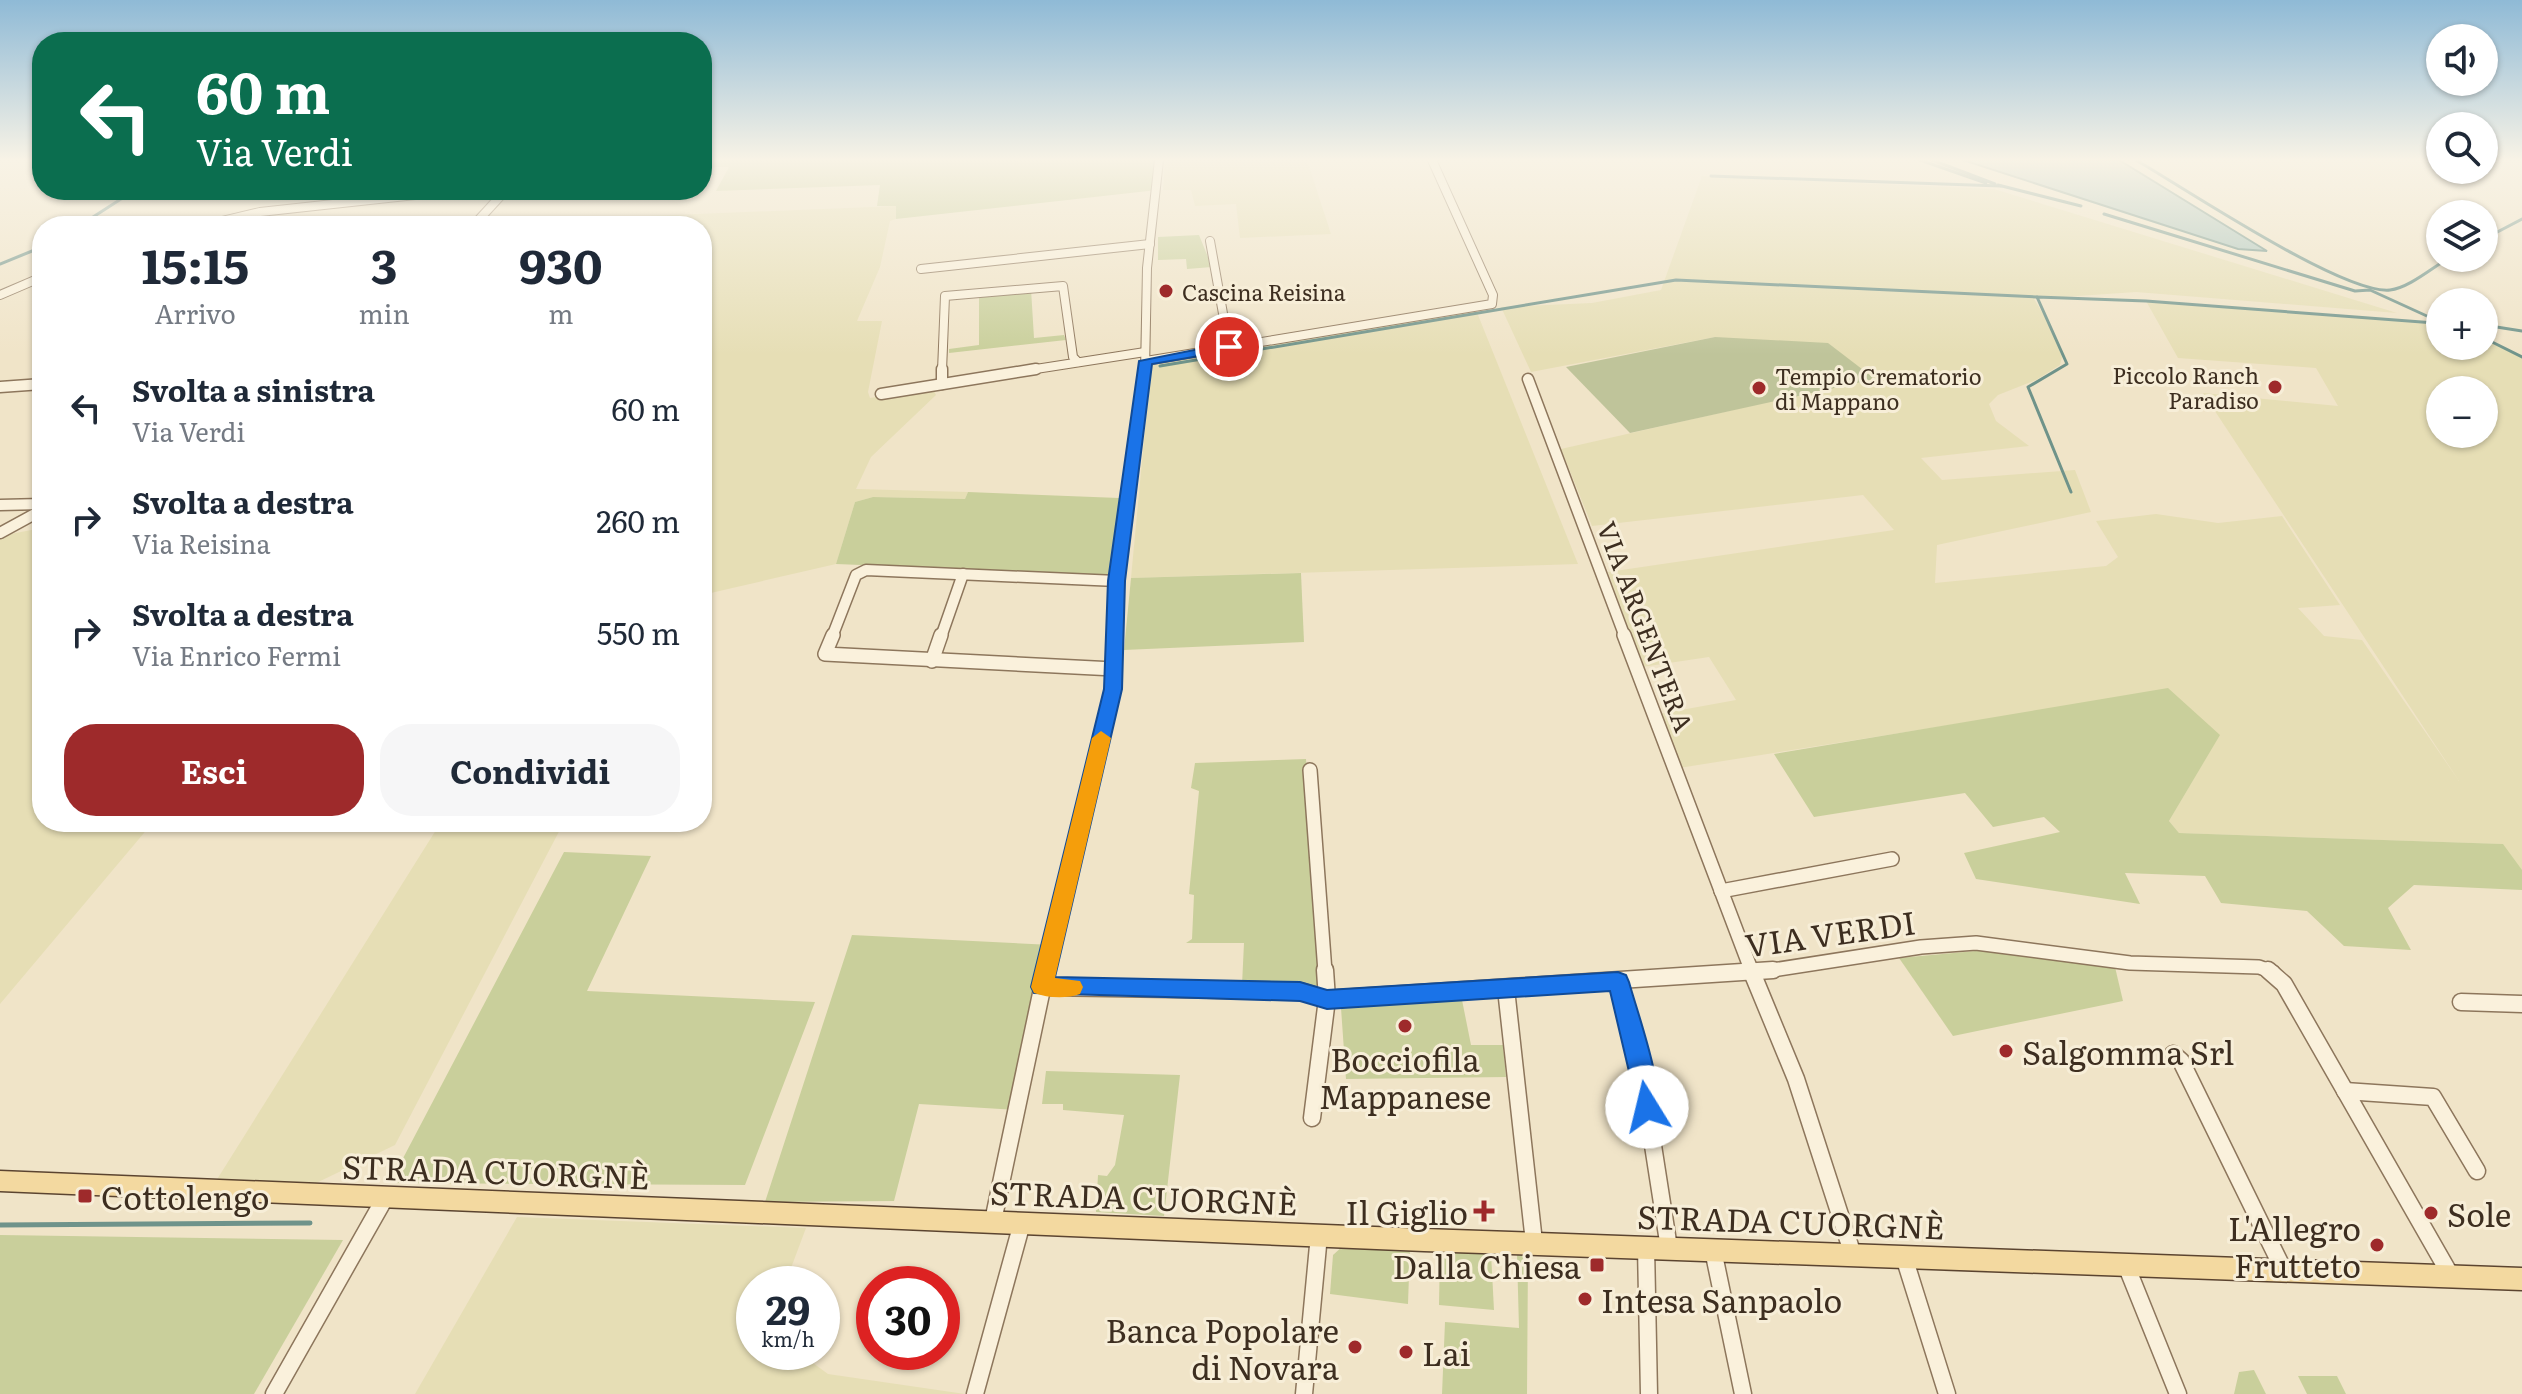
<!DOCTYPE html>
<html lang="it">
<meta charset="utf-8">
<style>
body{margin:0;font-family:Literata,serif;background:#f6f6f7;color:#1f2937;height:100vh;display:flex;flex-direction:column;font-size:30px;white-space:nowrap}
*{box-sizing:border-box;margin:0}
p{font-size:26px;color:#747a83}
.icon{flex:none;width:44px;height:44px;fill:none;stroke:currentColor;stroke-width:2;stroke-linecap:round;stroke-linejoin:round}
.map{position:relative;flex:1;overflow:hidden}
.details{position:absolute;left:32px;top:216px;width:680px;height:616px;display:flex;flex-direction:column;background:#fff;border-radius:32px;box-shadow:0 2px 6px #0004}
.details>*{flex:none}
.hud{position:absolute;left:32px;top:32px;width:680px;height:168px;border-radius:32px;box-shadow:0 2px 6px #0004;background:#0b6e4f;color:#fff;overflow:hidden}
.buttons{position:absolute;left:2426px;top:24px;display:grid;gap:16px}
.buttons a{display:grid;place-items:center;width:72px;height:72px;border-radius:50%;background:#fff;box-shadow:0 2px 6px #0004;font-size:40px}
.speed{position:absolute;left:736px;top:1266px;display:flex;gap:16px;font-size:40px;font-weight:700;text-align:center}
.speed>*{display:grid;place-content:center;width:104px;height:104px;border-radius:50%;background:#fff;box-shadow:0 2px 6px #0004;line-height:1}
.speed small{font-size:20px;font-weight:400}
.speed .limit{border:12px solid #d22;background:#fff;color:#111}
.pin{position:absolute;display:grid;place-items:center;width:68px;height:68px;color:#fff;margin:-34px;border:4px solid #fff;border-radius:50%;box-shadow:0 2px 8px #0007}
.me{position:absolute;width:88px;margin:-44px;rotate:351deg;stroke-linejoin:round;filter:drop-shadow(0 0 6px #0008)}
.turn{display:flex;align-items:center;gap:28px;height:168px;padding:0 32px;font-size:36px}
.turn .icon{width:104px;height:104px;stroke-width:2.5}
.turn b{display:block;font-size:56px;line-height:68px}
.eta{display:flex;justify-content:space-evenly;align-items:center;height:136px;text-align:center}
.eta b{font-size:48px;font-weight:700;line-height:56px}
.primary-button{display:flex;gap:16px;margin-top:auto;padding:16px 32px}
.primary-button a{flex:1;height:92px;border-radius:32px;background:#9e2a2b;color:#fff;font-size:32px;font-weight:700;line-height:92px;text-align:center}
.primary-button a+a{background:#f6f6f7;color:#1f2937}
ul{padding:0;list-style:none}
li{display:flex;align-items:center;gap:24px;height:112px;padding:0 32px}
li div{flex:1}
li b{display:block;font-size:30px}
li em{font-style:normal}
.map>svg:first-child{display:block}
.farmland{fill:#e6deb5;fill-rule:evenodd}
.green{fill:#c9cf9b}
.cemetery{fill:#bfc49a}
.water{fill:#a9c4bc;stroke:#6f938a;stroke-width:2}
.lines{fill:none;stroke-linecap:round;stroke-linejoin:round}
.stream-far1{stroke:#6f938a;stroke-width:3}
.stream{stroke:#6f938a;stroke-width:5}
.minor-far3-casing{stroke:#8d765c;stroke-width:10}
.minor-far2-casing{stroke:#8d765c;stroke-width:13}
.minor-far1-casing{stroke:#8d765c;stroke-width:16}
.minor-casing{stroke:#8d765c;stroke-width:19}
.major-casing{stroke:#5b4430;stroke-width:3}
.minor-far3{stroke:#faf1dc;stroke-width:8}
.minor-far2{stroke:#faf1dc;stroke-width:10}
.minor-far1{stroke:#faf1dc;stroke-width:13}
.minor{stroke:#faf1dc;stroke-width:16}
.major{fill:#f3d9a0;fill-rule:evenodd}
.route{fill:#1a73e8;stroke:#114b97;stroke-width:2}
.slow{fill:#f59e0b}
.poi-dot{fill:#9e2a2b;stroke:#f7eed8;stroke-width:3}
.labels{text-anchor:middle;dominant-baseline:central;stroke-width:6;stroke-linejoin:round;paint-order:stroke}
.far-poi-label{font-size:22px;fill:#3d2e20;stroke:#f7eed8;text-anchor:start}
.street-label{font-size:26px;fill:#3d2e20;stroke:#f7eed8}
.near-street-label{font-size:32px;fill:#3d2e20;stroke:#f7eed8}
.near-poi-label{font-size:32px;fill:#3d2e20;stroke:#f7eed8;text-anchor:start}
</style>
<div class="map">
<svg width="2522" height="1394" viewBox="0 0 2522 1394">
<rect width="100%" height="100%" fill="#f0e4c8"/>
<g class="farmland">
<polygon points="1165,160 1307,160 1331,234 1240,238 1236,204 1195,206 1191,190 1163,190"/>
<path d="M 1702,176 L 1994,189 L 2397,313 L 2136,292 L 2034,299 L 2050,325 L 2062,357 L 2060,365 L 2036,380 L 1998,395 L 1989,404 L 1996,421 L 2029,446 L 1921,458 L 1942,480 L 2075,470 L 2091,512 L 1937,545 L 1935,583 L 2106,566 L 2118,557 L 2096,521 L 2156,514 L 2218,523 L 2282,516 L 2340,605 L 2298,608 L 2324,636 L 2362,640 L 2459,781 L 2203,393 L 2338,406 L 2316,368 L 2178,358 L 2146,301 L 2435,323 L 2440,325 L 2440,346 L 2484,346 L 2484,338 L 2522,357 L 2522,874 L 2502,844 L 2179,833 L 2169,821 L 2219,736 L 2007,716 L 1679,768 L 1659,714 L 1736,700 L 1709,657 L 1642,667 L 1608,572 L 1894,530 L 1863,495 L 1592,526 L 1561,449 L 1874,378 L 1715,337 L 1531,372 L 1501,307 L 1592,303 L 1661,290 ZM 2440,390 L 2484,390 L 2484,434 L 2440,434 Z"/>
<polygon points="896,206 896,219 890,221 880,267 857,321 882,321 868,392 870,398 933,389 936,395 871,457 856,489 968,492 965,499 873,497 855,502 836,564 702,595 702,226 567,226 575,219"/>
<polygon points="1476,310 1578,564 1131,578 1151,365"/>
<polygon points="42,528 42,822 564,822 395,1145 310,1186 216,1181 436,830 149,827 0,1004 0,536"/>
<polygon points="517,1217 806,1228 785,1284 754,1284 754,1352 798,1352 828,1374 965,1394 415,1394"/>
</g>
<g class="green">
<polygon points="702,160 1159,160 1157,190 896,219 896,206 877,206 880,185 716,191 729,167 702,167"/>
<polygon points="1199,235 1212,267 1187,269 1186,259 1158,260 1158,237"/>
<polygon points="1031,289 1034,338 1064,335 1066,340 949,353 949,349 979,345 979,295"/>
<polygon points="968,492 1119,498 1122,508 1111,575 836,564 855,502 873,497 965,499"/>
<polygon points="1301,573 1304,642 1124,650 1131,578"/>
<polygon points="2168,688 2220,735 2169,821 2179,833 2503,844 2522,870 2522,890 2414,885 2388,908 2411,950 2344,946 2307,911 2221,903 2205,876 2125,873 2140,904 1976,879 1964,853 2060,832 2044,817 1993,827 1965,793 1814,817 1774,754"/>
<polygon points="1306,759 1321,988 1299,983 1242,985 1244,943 1186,943 1192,939 1194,895 1189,894 1199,791 1191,788 1195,763"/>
<polygon points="564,852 651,856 587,991 815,1002 745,1185 390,1183"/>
<polygon points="852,935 1052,945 1017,1110 919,1104 894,1201 765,1202"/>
<polygon points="1997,949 2115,967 2123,1001 1953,1036 1899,958"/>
<polygon points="1462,1000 1471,1045 1503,1045 1506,1077 1346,1079 1341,1008"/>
<polygon points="1046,1071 1180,1075 1164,1216 1096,1212 1098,1175 1107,1176 1115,1165 1124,1115 1063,1110 1063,1104 1042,1104"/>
<polygon points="0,1235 343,1240 254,1394 0,1394"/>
<polygon points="1343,1246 1410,1247 1408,1304 1330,1294 1333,1255"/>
<polygon points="1440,1250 1491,1253 1494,1310 1439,1305"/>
<polygon points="1517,1255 1528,1256 1527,1394 1442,1394 1445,1322 1519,1328"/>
<polygon points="2254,1370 2266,1394 2234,1394 2239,1372"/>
<polygon points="2298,1376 2337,1376 2346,1394 2307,1394"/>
</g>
<polygon class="cemetery" points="1715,337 1828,343 1875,379 1630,433 1566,367"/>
<polygon class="water" points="1963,160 2119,160 2267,251 2238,249"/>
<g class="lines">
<g class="stream-far1">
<polyline points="1920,160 1986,183"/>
<polyline points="1932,160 1995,184"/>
<path d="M 2136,160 C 2184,188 2344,295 2390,290 C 2409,288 2433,267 2449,258"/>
<polyline points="1711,176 2001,186"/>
<polyline points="1998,185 2081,206"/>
<polyline points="2104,214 2355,291 2370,290 2440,322"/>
<polyline points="79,226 135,190"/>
<polyline points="2484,239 2522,219"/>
<polyline points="0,264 42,247"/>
<polyline points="2484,325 2522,331"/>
<polyline points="2484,338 2522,357"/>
<polyline points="1160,366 1676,280 2037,297"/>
<polyline points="2071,492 2028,387 2067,364 2037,297 2146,301 2435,323"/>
</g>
<polyline class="stream" points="0,1225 310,1223"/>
<defs>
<g id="minor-far3">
<polyline points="201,226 260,212 461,190"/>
<polyline points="473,226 506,190"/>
<polyline points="1210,241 1229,347"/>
<polyline points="921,269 1150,244"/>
<polyline points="0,295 42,277"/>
<polyline points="1146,361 1492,304 1493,295 1432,160"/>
<polyline points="942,371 945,296 1063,286 1073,357 1078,362"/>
<polyline points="1023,371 1145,352"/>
<polyline points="1145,371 1147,268 1159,160"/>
</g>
<g id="minor-far2">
<polyline points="1528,379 1625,637"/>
<polyline points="942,384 942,369"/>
<polyline points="0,387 42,384"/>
<polyline points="881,394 1036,369"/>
<polyline points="0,505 42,504"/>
<polyline points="0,533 42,510"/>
<polyline points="832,637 856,575 866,570 1117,581"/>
<polyline points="941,637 963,574"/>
<polyline points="1115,637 1117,581 1145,369"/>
</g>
<g id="minor-far1">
<polyline points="833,635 825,654 1114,669"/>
<polyline points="1624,635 1752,972"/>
<polyline points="932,661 941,635"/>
<polyline points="1310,770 1325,972"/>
<polyline points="1721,891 1892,859"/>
<polyline points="1046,972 1113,689 1115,635"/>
<polyline points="1760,972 1921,947 1976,943 2130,963 2259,967 2273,972"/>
</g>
<g id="minor">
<polyline points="1751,970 1796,1079 1853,1255"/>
<polyline points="2268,970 2284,984 2451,1276"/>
<polyline points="1618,982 1640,1062 1669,1248"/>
<polyline points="1042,987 1300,991 1327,999 1773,970"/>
<polyline points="1506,989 1534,1242"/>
<polyline points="2461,1002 2522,1004"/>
<polyline points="2173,1054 2181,1061 2285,1273"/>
<polyline points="2345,1091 2433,1097 2477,1171"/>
<polyline points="1312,1118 1327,999 1325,970"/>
<polyline points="993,1221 1046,970"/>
<polyline points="1646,1247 1649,1394"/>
<polyline points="1713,1250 1743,1394"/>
<polyline points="1904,1257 1947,1394"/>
<polyline points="2126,1265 2178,1394"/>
<polyline points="274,1394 385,1198"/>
<polyline points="975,1394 1022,1223"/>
<polyline points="1304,1394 1319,1235"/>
</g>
<polygon id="major" points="0,1171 1424,1229 2522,1268 2522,1290 1424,1251 0,1191"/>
</defs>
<use href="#minor-far3" class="minor-far3-casing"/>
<use href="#minor-far2" class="minor-far2-casing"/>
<use href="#minor-far1" class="minor-far1-casing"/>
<use href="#minor" class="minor-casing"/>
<use href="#major" class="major-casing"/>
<use href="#minor-far3" class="minor-far3"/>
<use href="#minor-far2" class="minor-far2"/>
<use href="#minor-far1" class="minor-far1"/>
<use href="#minor" class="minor"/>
<use href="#major" class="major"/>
</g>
<linearGradient id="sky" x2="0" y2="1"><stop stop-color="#8fbad6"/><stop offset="0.45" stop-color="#f8f3e6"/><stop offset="1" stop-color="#f8f3e6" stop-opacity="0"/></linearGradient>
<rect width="2522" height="355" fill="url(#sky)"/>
<path class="route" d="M 1229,343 L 1236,347 L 1234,350 L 1152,364 L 1125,581 L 1122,689 L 1055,977 L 1300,982 L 1327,990 L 1618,972 L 1626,975 L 1629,982 C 1636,1008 1666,1092 1656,1114 L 1647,1117 L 1639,1114 L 1610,991 L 1327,1009 L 1300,1001 L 1034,993 L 1031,987 L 1104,689 L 1108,581 L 1139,361 Z"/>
<path class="slow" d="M 1101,731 L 1111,738 L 1055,978 L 1080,981 L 1083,987 L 1080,994 C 1066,999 1048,998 1034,993 L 1031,987 L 1092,738 Z"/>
<g class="poi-dot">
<circle cx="1166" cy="291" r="8"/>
<circle cx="2275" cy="387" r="8"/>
<circle cx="1759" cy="388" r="8"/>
<circle cx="1405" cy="1026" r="8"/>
<circle cx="2006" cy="1051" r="8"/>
<rect x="77" y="1188" width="16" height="16" rx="4"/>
<path d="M1480 1199h8v8h8v8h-8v8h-8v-8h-8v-8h8z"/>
<circle cx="2431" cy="1213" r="8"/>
<circle cx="2377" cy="1245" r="8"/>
<rect x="1589" y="1257" width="16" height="16" rx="4"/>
<circle cx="1585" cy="1299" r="8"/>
<circle cx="1355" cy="1347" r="8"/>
<circle cx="1406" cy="1352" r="8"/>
</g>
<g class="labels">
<g class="far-poi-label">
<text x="1182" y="291">Cascina Reisina</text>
<text x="2259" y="374" text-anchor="end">Piccolo Ranch<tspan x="2259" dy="25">Paradiso</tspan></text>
<text x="1775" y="375">Tempio Crematorio<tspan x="1775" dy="25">di Mappano</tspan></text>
</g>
<g class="street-label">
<text transform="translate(1647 626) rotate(69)">VIA ARGENTERA</text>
</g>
<g class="near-street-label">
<text transform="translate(1830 932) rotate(-8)">VIA VERDI</text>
<text transform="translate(496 1170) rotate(2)">STRADA CUORGNÈ</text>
<text transform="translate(1144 1196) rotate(2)">STRADA CUORGNÈ</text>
<text transform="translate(1791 1220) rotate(2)">STRADA CUORGNÈ</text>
</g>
<g class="near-poi-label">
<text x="2022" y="1051">Salgomma Srl</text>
<text x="1405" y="1058" text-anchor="middle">Bocciofila<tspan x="1405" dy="37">Mappanese</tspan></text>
<text x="101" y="1196">Cottolengo</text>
<text x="1468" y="1211" text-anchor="end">Il Giglio</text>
<text x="2447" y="1213">Sole</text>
<text x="2361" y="1227" text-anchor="end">L'Allegro<tspan x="2361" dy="37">Frutteto</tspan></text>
<text x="1581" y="1265" text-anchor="end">Dalla Chiesa</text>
<text x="1601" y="1299">Intesa Sanpaolo</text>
<text x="1339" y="1329" text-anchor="end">Banca Popolare<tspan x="1339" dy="37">di Novara</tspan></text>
<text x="1422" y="1352">Lai</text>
</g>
</g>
</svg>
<div class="buttons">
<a><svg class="icon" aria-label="sound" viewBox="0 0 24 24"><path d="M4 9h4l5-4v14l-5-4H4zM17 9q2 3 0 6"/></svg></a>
<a><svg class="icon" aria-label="search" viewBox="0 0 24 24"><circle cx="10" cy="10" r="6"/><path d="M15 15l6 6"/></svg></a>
<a><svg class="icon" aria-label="layers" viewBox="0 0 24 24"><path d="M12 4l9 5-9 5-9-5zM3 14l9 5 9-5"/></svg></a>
<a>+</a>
<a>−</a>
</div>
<div class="speed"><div>29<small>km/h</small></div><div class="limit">30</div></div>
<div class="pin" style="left:1229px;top:347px;background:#d93025"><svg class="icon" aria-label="arrive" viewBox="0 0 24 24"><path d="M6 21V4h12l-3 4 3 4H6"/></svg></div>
<svg class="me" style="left:1647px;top:1107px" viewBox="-20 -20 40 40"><circle r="19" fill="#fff"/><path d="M0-13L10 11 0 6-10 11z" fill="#1a73e8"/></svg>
<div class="hud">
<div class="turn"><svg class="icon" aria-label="left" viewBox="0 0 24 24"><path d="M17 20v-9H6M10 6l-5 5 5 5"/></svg><div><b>60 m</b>Via Verdi</div></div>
</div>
<section class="details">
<div class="eta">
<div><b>15:15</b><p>Arrivo</p></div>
<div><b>3</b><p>min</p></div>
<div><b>930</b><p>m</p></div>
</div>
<ul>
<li><svg class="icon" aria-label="left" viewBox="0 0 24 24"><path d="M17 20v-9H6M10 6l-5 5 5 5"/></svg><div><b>Svolta a sinistra</b><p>Via Verdi</p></div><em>60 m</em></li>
<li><svg class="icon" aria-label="right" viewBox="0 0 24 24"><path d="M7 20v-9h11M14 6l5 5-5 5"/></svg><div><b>Svolta a destra</b><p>Via Reisina</p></div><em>260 m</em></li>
<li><svg class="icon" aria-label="right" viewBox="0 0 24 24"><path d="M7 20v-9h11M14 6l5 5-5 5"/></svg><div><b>Svolta a destra</b><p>Via Enrico Fermi</p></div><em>550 m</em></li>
</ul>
<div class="primary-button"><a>Esci</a><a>Condividi</a></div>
</section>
</div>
